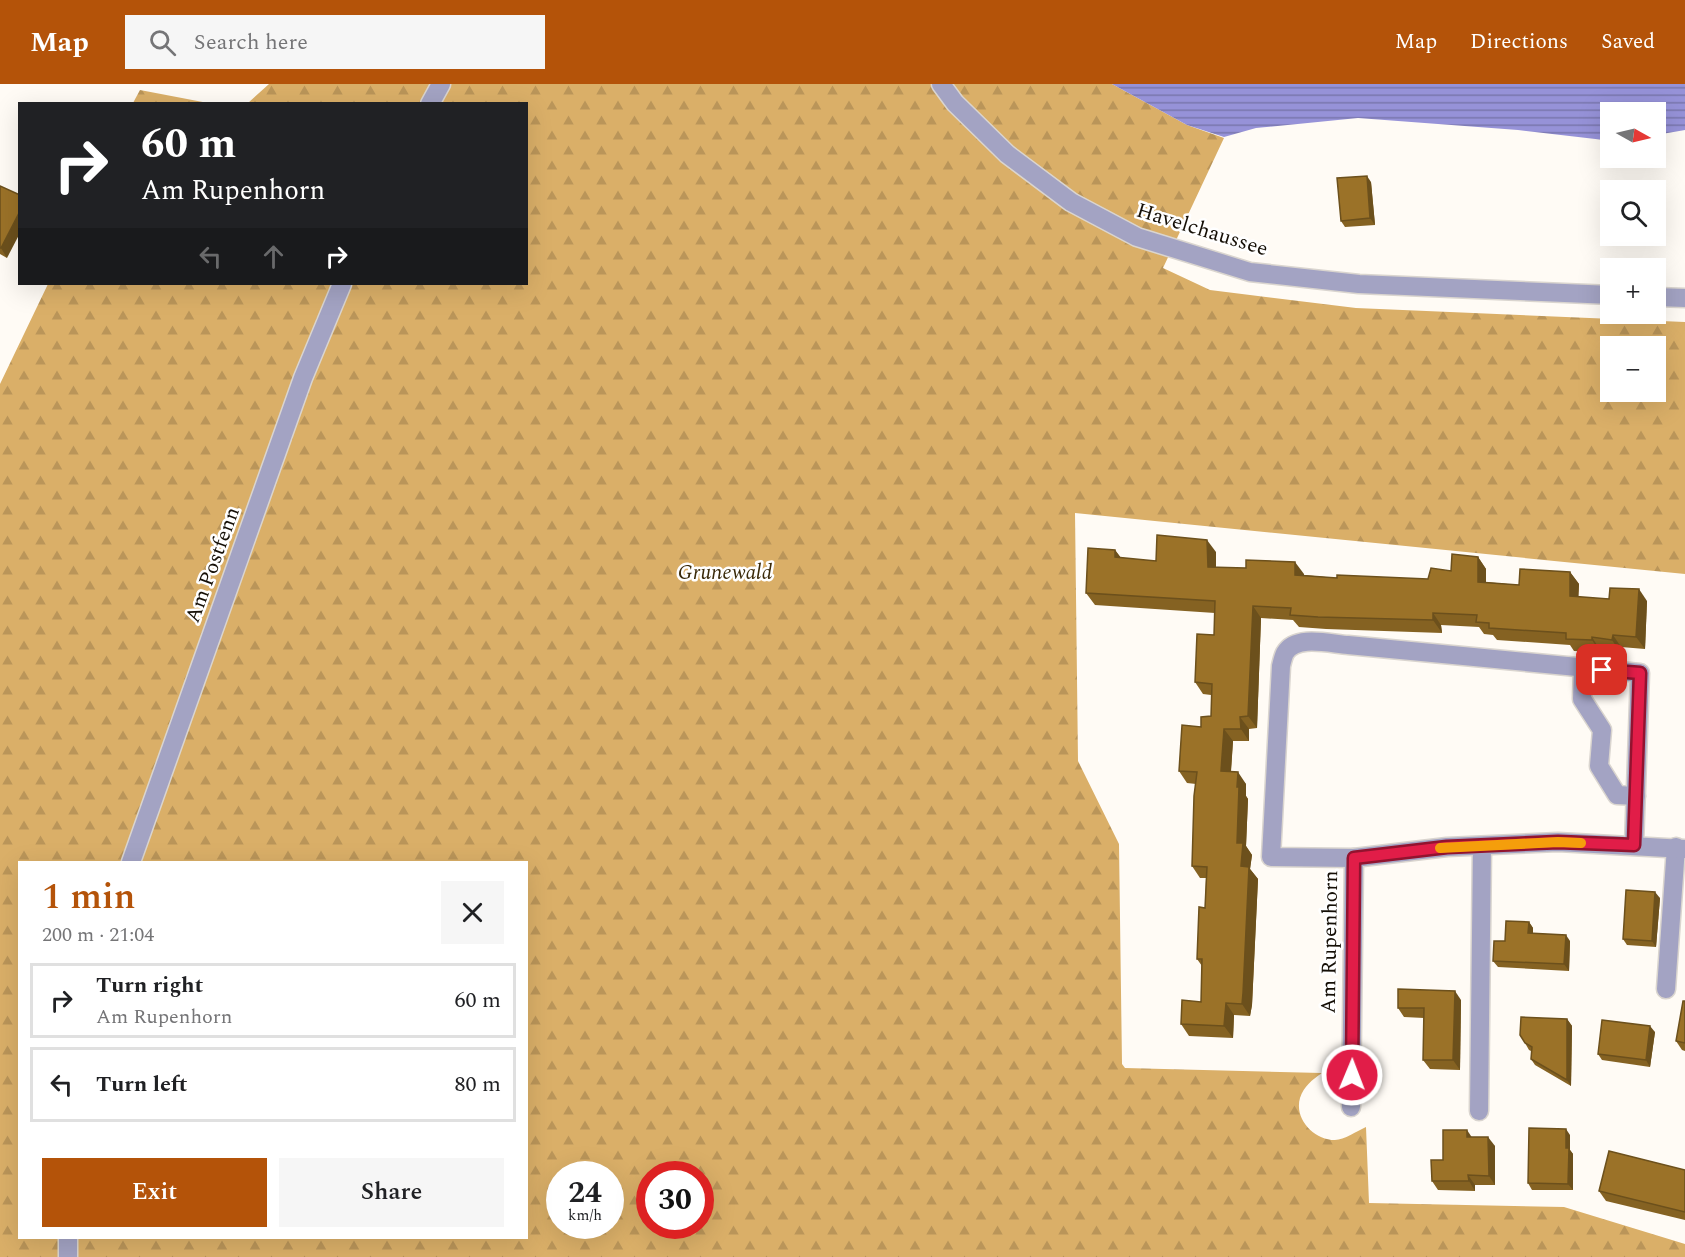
<!DOCTYPE html>
<meta charset="utf-8">
<style>
body{margin:0;font-family:Spectral,serif;background:#f6f6f6;color:#202124;height:100vh;display:flex;flex-direction:column;font-size:22px;white-space:nowrap}
*{box-sizing:border-box;margin:0}
p{font-size:20px;color:#757577}
.icon{flex:none;width:33px;height:33px;fill:none;stroke:currentColor;stroke-width:2;stroke-linecap:round;stroke-linejoin:round}
.map{position:relative;flex:1;overflow:hidden}
.panel{position:absolute;left:18px;top:777px;width:510px;height:378px;display:flex;flex-direction:column;background:#fff;border-radius:0px;box-shadow:0 6px 24px #0002}
.panel>*{flex:none}
.banner{position:absolute;left:18px;top:18px;width:510px;height:183px;border-radius:0px;box-shadow:0 6px 24px #0002;background:#202124;color:#fff;overflow:hidden}
.needle{width:39px;rotate:98deg}
.buttons{position:absolute;left:1600px;top:18px;display:grid;gap:12px}
.buttons a{display:grid;place-items:center;width:66px;height:66px;border-radius:0px;background:#fff;box-shadow:0 6px 24px #0002;font-size:30px}
.speed{position:absolute;left:546px;top:1077px;display:flex;gap:12px;font-size:30px;font-weight:700;text-align:center}
.speed>*{display:grid;place-content:center;width:78px;height:78px;border-radius:50%;background:#fff;box-shadow:0 6px 24px #0002;line-height:1}
.speed small{font-size:15px;font-weight:400}
.speed .limit{border:9px solid #d22;background:#fff;color:#111}
.pin{position:absolute;display:grid;place-items:center;width:51px;height:51px;color:#fff;margin:-26px;border-radius:12px;box-shadow:0 3px 9px #0006}
.me{position:absolute;width:66px;margin:-33px;rotate:1deg;stroke-linejoin:round;filter:drop-shadow(0 0 4px #0008)}
.turn{display:flex;align-items:center;gap:21px;height:126px;padding:0 24px;font-size:27px}
.turn .icon{width:78px;height:78px;stroke-width:2.5}
.turn b{display:block;font-size:42px;line-height:51px}
.lanes{display:flex;align-items:center;height:57px;padding:0 24px;background:#0003;justify-content:center;gap:30px;direction:ltr}
.lanes .off{opacity:.35}
.round{display:grid;place-items:center;flex:none;width:63px;height:63px;border-radius:0px;background:#f6f6f6}
.head{display:flex;align-items:center;justify-content:space-between;height:102px;padding:0 24px}
h1{font-size:36px;font-weight:600;line-height:45px;color:#b45309}
.button{display:flex;gap:12px;margin-top:auto;padding:12px 24px}
.button a{flex:1;height:69px;border-radius:0px;background:#b45309;color:#fff;font-size:24px;font-weight:600;line-height:69px;text-align:center}
.button a+a{background:#f6f6f6;color:#202124}
ul{padding:0;list-style:none}
li{display:flex;align-items:center;gap:18px;height:75px;margin:0 12px 9px;padding:0 12px;border:3px solid #e0e0e0;border-radius:0px}
li div{flex:1}
li b{display:block;font-size:22px}
li em{font-style:normal}
header{display:flex;align-items:center;gap:36px;box-sizing:border-box;height:84px;padding:0 30px;background:#b45309;color:#fff}
header strong{font-size:28px}
nav{display:flex;gap:33px;margin-inline-start:auto;font-size:21px}
.search{width:420px;height:54px;background:#f6f6f6;display:flex;align-items:center;gap:15px;box-sizing:border-box;padding:0 21px;border-radius:0px;color:#757577;font-size:22px}
.map>svg:first-child{display:block}
.forest{fill:url(#forest-firs);fill-rule:evenodd}
.water{fill:url(#water-rules)}
.lines{fill:none;stroke-linecap:round;stroke-linejoin:round}
.minor-casing{stroke:#dad5cf;stroke-width:21}
.minor{stroke:#a3a3c3;stroke-width:18}
.wall{fill:#856222}
.shaded-wall{fill:#6c501c}
.building{fill:#9b7228;stroke:#6c501c;stroke-width:1.5}
.route-casing{stroke:#92132f;stroke-width:15}
.route{stroke:#e11d48;stroke-width:10}
.slow{stroke:#f59e0b;stroke-width:10}
.labels{text-anchor:middle;dominant-baseline:central;stroke-width:5;stroke-linejoin:round;paint-order:stroke}
.street-label{font-size:21px;fill:#150f06;stroke:#fff}
.park-label{font-size:21px;font-style:italic;fill:#3a2908;stroke:#fff}
</style>
<header>
<strong>Map</strong>
<div class="search"><svg class="icon" aria-label="search" viewBox="0 0 24 24"><circle cx="10" cy="10" r="6"/><path d="M15 15l6 6"/></svg>Search here</div>
<nav><a>Map</a><a>Directions</a><a>Saved</a></nav>
</header>
<div class="map">
<svg width="1685" height="1173" viewBox="0 0 1685 1173">
<defs>
<pattern id="forest-firs" width="22" height="20" patternUnits="userSpaceOnUse" patternTransform="scale(1.5)"><rect width="22" height="20" fill="#daaf68"/><path d="M5 1l3.5 6h-7zM16 11l3.5 6h-7z" fill="#ba9559"/></pattern>
<pattern id="water-rules" width="6" height="5" patternUnits="userSpaceOnUse" patternTransform="scale(1.5)"><rect width="6" height="5" fill="#9692d8"/><path d="M0 2.5h6" fill="none" stroke="#7976ad"/></pattern>
</defs>
<rect width="100%" height="100%" fill="#fffbf5"/>
<g class="forest">
<path d="M 269,0 L 1112,0 L 1187,41 L 1224,54 L 1163,184 L 1210,206 L 1356,224 L 1685,238 L 1685,490 L 1075,429 L 1078,677 L 1119,760 L 1122,980 L 1125,984 L 1322,989 C 1312,996 1304,1002 1300,1014 C 1294,1035 1314,1056 1335,1056 C 1344,1056 1357,1047 1366,1043 L 1369,1119 L 1564,1123 L 1685,1160 L 1685,1173 L 0,1173 L 0,300 L 48,200 L 526,200 L 526,20 L 248,19 ZM 1611,262 L 1656,262 L 1656,308 L 1611,308 ZM 20,778 L 526,778 L 526,1154 L 20,1154 ZM 560,1090 L 610,1090 L 610,1142 L 560,1142 ZM 650,1090 L 700,1090 L 700,1142 L 650,1142 Z"/>
<polygon points="140,6 208,19 133,19"/>
</g>
<polygon class="water" points="1112,0 1685,0 1685,46 1656,51 1656,28 1611,28 1611,56 1604,56 1518,46 1358,34 1256,44 1224,53 1187,41"/>
<g class="lines">
<defs>
<g id="minor">
<polyline points="941,0 955,19 1007,70 1071,118 1137,153 1250,188 1359,200 1611,211"/>
<polyline points="430,20 441,0"/>
<polyline points="1656,213 1685,214"/>
<polyline points="1583,585 1582,615 1602,646 1599,682 1617,711 1636,712"/>
<path d="M 1354,774 L 1271,773 L 1281,582 C 1282,578 1283,573 1285,569 C 1296,550 1331,560 1348,561 L 1640,589 L 1634,761"/>
<polyline points="131,778 303,294 342,200"/>
<polyline points="1666,905 1676,763"/>
<polyline points="1351,1023 1354,774 1447,763 1558,758 1685,765"/>
<polyline points="1479,1027 1482,762"/>
<polyline points="68,1154 68,1173"/>
</g>
</defs>
<use href="#minor" class="minor-casing"/>
<use href="#minor" class="minor"/>
</g>
<g class="wall">
<polygon points="1371,98 1375,141 1345,143 1341,137"/>
<polygon points="0,102 7,174 0,170"/>
<polygon points="1115,466 1121,474 1156,477 1216,468 1216,483 1304,490 1304,491 1337,494 1428,495 1451,487 1478,473 1486,485 1486,498 1519,501 1570,488 1579,500 1578,513 1647,517 1645,565 1621,563 1620,568 1600,566 1600,568 1574,567 1570,561 1497,556 1493,551 1484,550 1479,543 1441,541 1442,549 1326,545 1299,543 1293,536 1261,534 1257,644 1249,645 1249,657 1233,657 1231,688 1246,700 1246,712 1248,715 1246,762 1252,771 1250,785 1258,795 1252,921 1250,932 1234,931 1233,954 1189,952 1181,940 1201,918 1202,882 1197,875 1205,824 1206,794 1200,794 1192,782 1196,700 1187,699 1179,687 1201,643 1211,632 1211,611 1203,610 1195,598 1214,551 1215,529 1095,521 1086,509"/>
<polygon points="1660,814 1656,863 1627,861 1623,855"/>
<polygon points="1529,838 1533,844 1533,849 1570,857 1569,887 1498,883 1493,877 1505,857"/>
<polygon points="1461,916 1460,986 1430,985 1423,976 1424,934 1404,933 1398,924"/>
<polygon points="1685,917 1685,967 1682,966 1676,957"/>
<polygon points="1567,935 1572,942 1571,1002 1535,981 1531,975 1531,967 1529,966 1525,959"/>
<polygon points="1655,948 1650,983 1602,976 1598,970"/>
<polygon points="1570,1051 1570,1066 1573,1070 1573,1106 1532,1106 1528,1099"/>
<polygon points="1472,1053 1495,1062 1495,1101 1475,1101 1475,1107 1438,1106 1432,1097 1443,1076"/>
<polygon points="1685,1086 1685,1136 1606,1117 1599,1107"/>
</g>
<g class="shaded-wall">
<polygon points="1367,92 1371,98 1375,141 1370,134"/>
<polygon points="20,127 20,149 7,174 1,164"/>
<polygon points="1207,456 1216,468 1216,495 1208,483"/>
<polygon points="1115,466 1124,478 1115,473"/>
<polygon points="1478,473 1486,485 1486,510 1478,498"/>
<polygon points="1295,478 1304,490 1303,503 1295,491"/>
<polygon points="1570,488 1579,500 1578,525 1570,512"/>
<polygon points="1639,505 1647,517 1645,565 1636,553"/>
<polygon points="1253,522 1261,534 1257,644 1248,632"/>
<polygon points="1433,529 1441,541 1442,549 1433,536"/>
<polygon points="1613,551 1621,563 1620,568 1612,556"/>
<polygon points="1592,553 1600,566 1600,568 1592,556"/>
<polygon points="1240,633 1249,645 1249,657 1241,645"/>
<polygon points="1224,645 1233,657 1230,699 1221,687"/>
<polygon points="1238,688 1246,700 1246,712 1248,715 1246,762 1252,771 1250,785 1258,795 1252,921 1250,932 1242,920 1241,782 1237,759"/>
<polygon points="1655,808 1660,814 1656,863 1652,857"/>
<polygon points="1529,838 1533,844 1533,855 1528,849"/>
<polygon points="1566,851 1570,857 1569,887 1564,880"/>
<polygon points="1455,907 1461,916 1460,986 1453,976"/>
<polygon points="1226,919 1234,931 1233,954 1224,942"/>
<polygon points="1567,935 1572,942 1571,1002 1567,996"/>
<polygon points="1650,942 1655,948 1650,983 1646,976"/>
<polygon points="1566,1045 1570,1051 1570,1066 1573,1070 1573,1106 1568,1100 1566,1064"/>
<polygon points="1467,1046 1473,1055 1467,1053"/>
<polygon points="1488,1053 1495,1062 1495,1101 1489,1092"/>
<polygon points="1468,1091 1475,1101 1475,1107 1469,1097"/>
</g>
<g class="building">
<polygon points="1367,92 1370,134 1341,137 1337,94"/>
<polygon points="0,102 20,111 20,127 1,164 0,164"/>
<polygon points="1157,451 1207,456 1208,483 1246,484 1246,476 1295,478 1295,491 1337,494 1337,491 1428,495 1431,484 1451,487 1452,470 1478,473 1478,498 1519,501 1520,485 1570,488 1570,512 1609,515 1610,504 1639,505 1636,553 1613,551 1612,556 1592,553 1592,556 1566,555 1566,549 1489,544 1489,539 1476,538 1477,531 1433,529 1433,536 1318,533 1290,531 1291,524 1253,522 1248,632 1240,633 1241,645 1224,645 1221,687 1238,688 1237,703 1239,703 1237,759 1243,759 1241,782 1249,783 1243,909 1242,920 1226,919 1224,942 1181,940 1182,916 1201,918 1202,875 1197,875 1199,823 1205,824 1207,783 1192,782 1194,712 1197,688 1179,687 1182,641 1201,643 1201,633 1211,632 1212,600 1195,598 1197,550 1214,551 1215,517 1086,509 1088,464 1115,466 1115,473 1156,477"/>
<polygon points="1626,806 1655,808 1652,857 1623,855"/>
<polygon points="1506,837 1529,838 1528,849 1566,851 1564,880 1493,877 1494,857 1505,857"/>
<polygon points="1398,905 1455,907 1453,976 1423,976 1424,924 1398,924"/>
<polygon points="1683,917 1685,917 1685,959 1676,957"/>
<polygon points="1521,933 1567,935 1567,996 1531,975 1532,963 1525,959 1520,951"/>
<polygon points="1602,936 1650,942 1646,976 1598,970"/>
<polygon points="1529,1044 1566,1045 1566,1064 1569,1064 1568,1100 1528,1099"/>
<polygon points="1443,1046 1467,1046 1467,1053 1488,1053 1489,1092 1468,1091 1469,1097 1432,1097 1431,1076 1443,1076"/>
<polygon points="1609,1067 1685,1086 1685,1128 1599,1107"/>
</g>
<g class="lines">
<defs>
<polyline id="route" points="1352,991 1354,774 1447,763 1558,758 1634,761 1640,589 1602,586"/>
</defs>
<use href="#route" class="route-casing"/>
<use href="#route" class="route"/>
<polyline class="slow" points="1440,764 1558,758 1581,759"/>
</g>
<g class="labels">
<g class="street-label">
<text transform="translate(1202 146) rotate(17)">Havelchaussee</text>
<text transform="translate(213 481) rotate(-70)">Am Postfenn</text>
<text transform="translate(1330 858) rotate(-89)">Am Rupenhorn</text>
</g>
<g class="park-label">
<text x="725" y="489">Grunewald</text>
</g>
</g>
</svg>
<div class="buttons">
<a><svg class="needle" viewBox="-14 -14 28 28"><path d="M0-13l5 13h-10z" fill="#e53935"/><path d="M0 13l5-13h-10z" fill="#757577"/></svg></a>
<a><svg class="icon" aria-label="search" viewBox="0 0 24 24"><circle cx="10" cy="10" r="6"/><path d="M15 15l6 6"/></svg></a>
<a>+</a>
<a>−</a>
</div>
<div class="speed"><div>24<small>km/h</small></div><div class="limit">30</div></div>
<div class="pin" style="left:1602px;top:586px;background:#d93025"><svg class="icon" aria-label="arrive" viewBox="0 0 24 24"><path d="M6 21V4h12l-3 4 3 4H6"/></svg></div>
<svg class="me" style="left:1352px;top:991px" viewBox="-20 -20 40 40"><circle r="17" fill="#e11d48" stroke="#fff" stroke-width="3"/><path d="M0-11L8 9 0 5-8 9z" fill="#fff"/></svg>
<div class="banner">
<div class="turn"><svg class="icon" aria-label="right" viewBox="0 0 24 24"><path d="M7 20v-9h11M14 6l5 5-5 5"/></svg><div><b>60 m</b>Am Rupenhorn</div></div>
<div class="lanes"><svg class="icon off" aria-label="left" viewBox="0 0 24 24"><path d="M17 20v-9H6M10 6l-5 5 5 5"/></svg><svg class="icon off" aria-label="ahead" viewBox="0 0 24 24"><path d="M12 20V5M6 11l6-6 6 6"/></svg><svg class="icon" aria-label="right" viewBox="0 0 24 24"><path d="M7 20v-9h11M14 6l5 5-5 5"/></svg></div>
</div>
<section class="panel">
<div class="head"><div><h1>1 min</h1><p>200 m · 21:04</p></div><a class="round"><svg class="icon" aria-label="close" viewBox="0 0 24 24"><path d="M6 6l12 12M18 6L6 18"/></svg></a></div>
<ul>
<li><svg class="icon" aria-label="right" viewBox="0 0 24 24"><path d="M7 20v-9h11M14 6l5 5-5 5"/></svg><div><b>Turn right</b><p>Am Rupenhorn</p></div><em>60 m</em></li>
<li><svg class="icon" aria-label="left" viewBox="0 0 24 24"><path d="M17 20v-9H6M10 6l-5 5 5 5"/></svg><div><b>Turn left</b></div><em>80 m</em></li>
</ul>
<div class="button"><a>Exit</a><a>Share</a></div>
</section>
</div>
